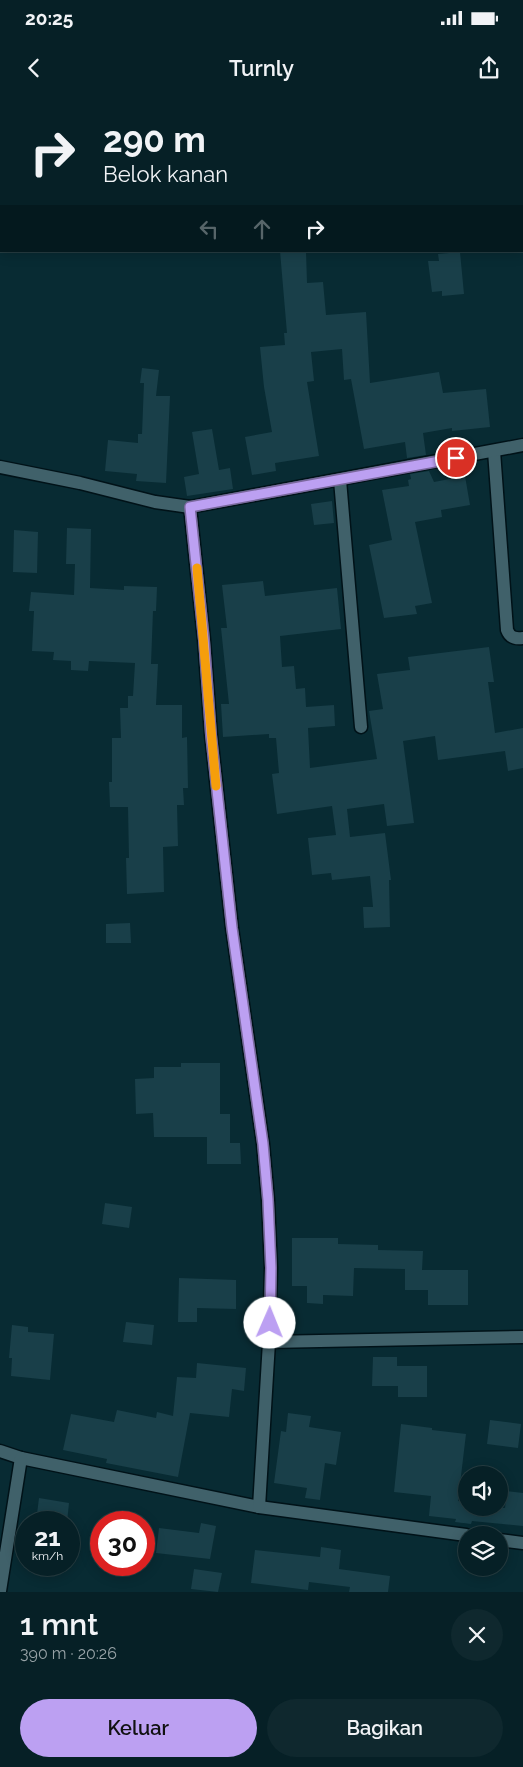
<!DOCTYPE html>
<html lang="id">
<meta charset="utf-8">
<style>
body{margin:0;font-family:Raleway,sans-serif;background:#0f282e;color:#f1f3f6;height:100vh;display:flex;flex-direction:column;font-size:19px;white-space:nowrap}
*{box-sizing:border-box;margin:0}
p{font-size:16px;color:#98a3a7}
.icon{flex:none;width:28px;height:28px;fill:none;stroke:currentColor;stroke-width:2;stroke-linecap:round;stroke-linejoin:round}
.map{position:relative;height:1492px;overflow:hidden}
.sheet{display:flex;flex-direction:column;background:#062026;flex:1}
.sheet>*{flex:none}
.guide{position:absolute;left:0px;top:0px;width:524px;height:152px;box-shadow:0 2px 12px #0003,0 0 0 1px #273e43;background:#062026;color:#f1f3f6;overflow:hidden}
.tools{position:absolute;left:458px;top:1366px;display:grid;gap:10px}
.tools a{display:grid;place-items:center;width:50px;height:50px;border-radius:50%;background:#062026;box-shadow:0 2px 12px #0003,0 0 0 1px #273e43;font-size:25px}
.speed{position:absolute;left:15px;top:1411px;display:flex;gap:10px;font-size:25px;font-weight:700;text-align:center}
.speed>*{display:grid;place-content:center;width:65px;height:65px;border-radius:50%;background:#062026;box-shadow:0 2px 12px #0003,0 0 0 1px #273e43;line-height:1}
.speed small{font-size:12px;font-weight:400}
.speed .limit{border:8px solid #d22;background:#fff;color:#111}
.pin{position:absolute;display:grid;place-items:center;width:42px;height:42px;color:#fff;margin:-21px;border:2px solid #fff;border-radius:50%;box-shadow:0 1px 5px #0007}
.me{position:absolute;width:55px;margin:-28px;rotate:1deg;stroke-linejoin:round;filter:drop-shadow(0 0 4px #0008)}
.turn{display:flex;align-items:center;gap:18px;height:105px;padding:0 20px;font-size:22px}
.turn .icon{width:65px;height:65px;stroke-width:2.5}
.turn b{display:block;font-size:35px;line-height:42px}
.lanes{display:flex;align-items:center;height:48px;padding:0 20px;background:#0003;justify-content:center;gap:25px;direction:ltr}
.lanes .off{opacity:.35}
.round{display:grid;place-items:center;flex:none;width:52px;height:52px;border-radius:26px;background:#0f282e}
.headline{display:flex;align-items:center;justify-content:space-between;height:85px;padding:0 20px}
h1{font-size:30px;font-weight:600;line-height:38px}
.button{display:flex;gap:10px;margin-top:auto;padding:10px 20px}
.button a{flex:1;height:58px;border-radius:30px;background:#bca0f2;color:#111;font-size:20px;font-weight:600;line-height:58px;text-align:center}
.button a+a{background:#0f282e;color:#f1f3f6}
.status{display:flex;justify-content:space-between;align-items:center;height:35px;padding:0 25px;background:#062026;direction:ltr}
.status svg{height:14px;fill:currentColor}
header{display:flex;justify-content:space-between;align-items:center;height:65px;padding:0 20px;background:#062026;font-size:22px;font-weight:600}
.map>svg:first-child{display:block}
.building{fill:#193f49}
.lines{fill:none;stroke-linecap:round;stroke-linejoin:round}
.minor-casing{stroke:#001218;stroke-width:15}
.minor{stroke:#40616a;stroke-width:12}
.route-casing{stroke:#7a689d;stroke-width:12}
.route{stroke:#bca0f2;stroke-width:9}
.slow{stroke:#f59e0b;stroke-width:9}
</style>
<div class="status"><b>20:25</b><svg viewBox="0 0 49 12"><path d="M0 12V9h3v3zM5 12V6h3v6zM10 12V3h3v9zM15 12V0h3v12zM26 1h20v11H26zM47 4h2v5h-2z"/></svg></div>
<header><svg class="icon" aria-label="back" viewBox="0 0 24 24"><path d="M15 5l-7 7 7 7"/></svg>Turnly<svg class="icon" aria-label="share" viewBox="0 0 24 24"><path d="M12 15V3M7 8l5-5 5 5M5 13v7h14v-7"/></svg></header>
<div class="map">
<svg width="523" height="1492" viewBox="0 0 523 1492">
<rect width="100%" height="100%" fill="#082b33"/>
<g class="building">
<polygon points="280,151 306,151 307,183 323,182 326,215 366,212 370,283 439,272 443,293 486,289 490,327 452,331 452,328 423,333 426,355 407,358 405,342 364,349 351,279 344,280 342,249 311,252 314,281 307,282 319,356 275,363 276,371 252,375 245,337 272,332 264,287 260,247 285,245 284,233 287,233"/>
<polygon points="460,152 464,194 442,196 442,191 432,192 428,161 439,161 438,154"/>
<polygon points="142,268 159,270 156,296 170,296 166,383 136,381 137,374 105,371 108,340 138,343 138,334 142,334 144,283 140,283"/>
<polygon points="212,329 219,370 230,368 233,389 187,396 184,377 199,374 192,332"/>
<polygon points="429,371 434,382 465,376 470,405 441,410 442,417 415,422 432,503 415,506 417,514 384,518 369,445 392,440 382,390 409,386 408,380 411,379 410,374"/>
<polygon points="332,401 334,423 314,425 311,404"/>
<polygon points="67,428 91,429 90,488 124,490 124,486 157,487 156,511 153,511 151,564 158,564 156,605 182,605 182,638 187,637 188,688 183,688 184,705 177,705 178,746 163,747 164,792 127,794 126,758 129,758 128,707 110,707 109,682 112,682 112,638 121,638 120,608 128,608 128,596 133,596 135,563 89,561 88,571 71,570 71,561 53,560 54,552 32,551 34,511 29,511 31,492 74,495 75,464 66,464"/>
<polygon points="14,430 38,432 37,473 13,472"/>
<polygon points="263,481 265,496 337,488 341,529 280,536 282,567 294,566 296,589 305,588 306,607 334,605 335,626 308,628 310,668 377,659 369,611 383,609 377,574 410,570 408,557 489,547 494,582 488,582 495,633 523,628 523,668 508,671 505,651 438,660 435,636 403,641 414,723 387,726 384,704 347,709 350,737 385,733 391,780 389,780 390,827 364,828 363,807 373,807 370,776 332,780 331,773 312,775 308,738 336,735 332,706 277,714 272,674 279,673 276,638 269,638 269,634 223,637 221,604 229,604 221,528 227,528 222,485"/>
<polygon points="130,823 131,843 106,843 106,824"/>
<polygon points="181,963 220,963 220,1014 230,1014 230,1043 240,1043 241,1064 207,1064 207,1037 154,1037 153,1013 136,1014 135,979 154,978 154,967 181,967"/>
<polygon points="105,1103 132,1107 129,1128 102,1124"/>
<polygon points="292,1138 338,1138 338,1144 378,1145 378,1150 423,1151 422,1170 468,1170 468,1205 428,1205 428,1190 405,1190 405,1169 354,1168 353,1196 323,1195 323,1204 307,1203 307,1186 292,1186"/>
<polygon points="179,1178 236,1180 236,1209 197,1208 197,1222 178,1222"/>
<polygon points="126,1222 154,1225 152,1245 123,1242"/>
<polygon points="12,1225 28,1227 28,1232 54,1234 50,1280 11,1276 12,1258 9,1258"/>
<polygon points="373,1257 397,1257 397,1266 427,1266 427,1297 398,1297 398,1286 372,1286"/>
<polygon points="197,1263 246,1268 244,1291 232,1289 229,1317 190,1313 178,1377 106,1363 107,1359 63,1350 71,1314 114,1322 117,1310 156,1318 157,1312 173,1316 177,1277 196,1278"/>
<polygon points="288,1313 311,1316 309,1327 341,1332 336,1365 325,1363 320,1400 305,1398 307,1388 274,1383 281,1331 286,1332"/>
<polygon points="490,1320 521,1324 518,1348 487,1344"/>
<polygon points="401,1324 432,1328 432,1330 466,1334 458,1401 466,1402 466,1408 505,1408 507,1391 523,1393 523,1426 472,1421 471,1424 455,1422 456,1419 429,1416 431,1396 394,1392"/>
<polygon points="39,1398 69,1403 67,1422 36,1422"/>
<polygon points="201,1423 216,1426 210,1459 156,1453 159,1428 199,1433"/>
<polygon points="321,1447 341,1450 339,1469 390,1476 388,1492 349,1492 350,1487 309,1482 308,1490 251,1483 255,1450 320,1457"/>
<polygon points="194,1469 222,1473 218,1492 191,1489"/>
</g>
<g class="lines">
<defs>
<g id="minor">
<polyline points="333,1 337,0"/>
<path d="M 494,351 L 507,530 C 510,538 516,539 523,538"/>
<polyline points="0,367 80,383 155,402 190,407"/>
<polyline points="340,380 361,627"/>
<polyline points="269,1242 523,1237"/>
<polyline points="0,1351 21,1358 259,1407 466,1435"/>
<polyline points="259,1407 269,1242 271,1168 268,1100 263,1044 232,828 211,635 204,540 190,407 523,345"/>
<polyline points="499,1440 523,1443"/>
<polyline points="0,1491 21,1358"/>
</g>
</defs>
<use href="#minor" class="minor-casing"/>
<use href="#minor" class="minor"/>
</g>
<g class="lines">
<defs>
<polyline id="route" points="270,1223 271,1168 268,1100 263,1044 232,828 211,635 204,540 190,407 456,358"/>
</defs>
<use href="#route" class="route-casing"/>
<use href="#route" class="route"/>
<polyline class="slow" points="197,468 216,686"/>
</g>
</svg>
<div class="tools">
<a><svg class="icon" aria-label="sound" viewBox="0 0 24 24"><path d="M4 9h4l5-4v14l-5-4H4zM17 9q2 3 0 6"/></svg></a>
<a><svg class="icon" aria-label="layers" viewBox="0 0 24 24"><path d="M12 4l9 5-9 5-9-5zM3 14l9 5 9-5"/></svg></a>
</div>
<div class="speed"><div>21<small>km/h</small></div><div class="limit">30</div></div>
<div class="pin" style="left:456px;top:358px;background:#d93025"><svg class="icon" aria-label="arrive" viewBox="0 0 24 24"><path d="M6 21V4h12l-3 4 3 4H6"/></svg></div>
<svg class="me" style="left:270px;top:1223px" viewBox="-20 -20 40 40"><circle r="19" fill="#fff"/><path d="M0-13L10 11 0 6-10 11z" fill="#bca0f2"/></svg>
<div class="guide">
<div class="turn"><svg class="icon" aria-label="right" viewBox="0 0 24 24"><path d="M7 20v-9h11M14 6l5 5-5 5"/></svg><div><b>290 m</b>Belok kanan</div></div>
<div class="lanes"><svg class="icon off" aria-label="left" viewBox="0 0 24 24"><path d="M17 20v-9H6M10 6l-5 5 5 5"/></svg><svg class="icon off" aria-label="ahead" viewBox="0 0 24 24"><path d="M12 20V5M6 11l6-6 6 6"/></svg><svg class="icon" aria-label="right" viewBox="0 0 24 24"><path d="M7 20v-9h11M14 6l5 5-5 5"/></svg></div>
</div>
</div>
<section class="sheet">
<div class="headline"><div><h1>1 mnt</h1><p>390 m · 20:26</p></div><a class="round"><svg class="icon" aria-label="close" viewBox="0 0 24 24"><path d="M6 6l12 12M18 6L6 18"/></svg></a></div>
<div class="button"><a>Keluar</a><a>Bagikan</a></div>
</section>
